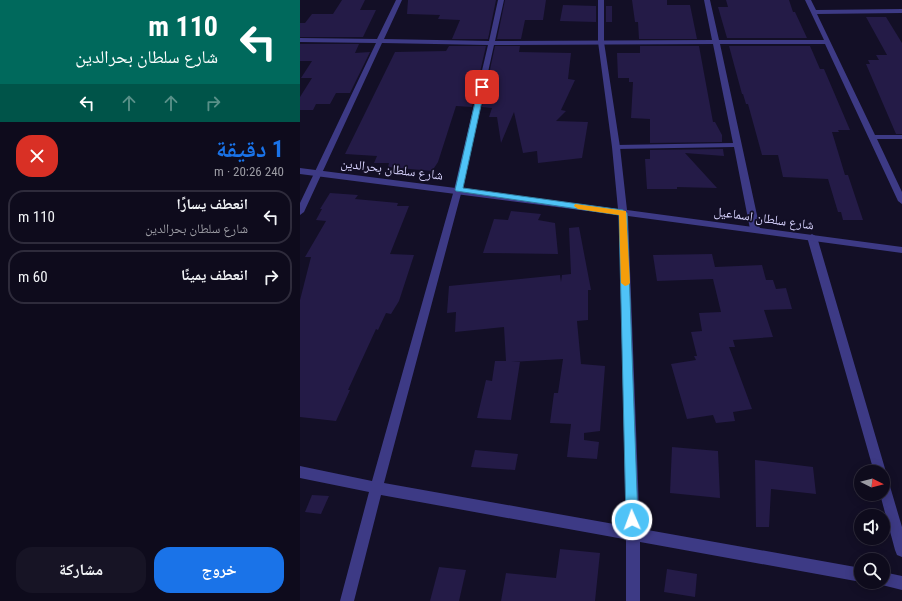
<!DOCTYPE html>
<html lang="ar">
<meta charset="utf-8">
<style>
body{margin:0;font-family:"Roboto Condensed","Noto Naskh Arabic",sans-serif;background:#171425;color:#f1f3f6;direction:rtl;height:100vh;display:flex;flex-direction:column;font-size:15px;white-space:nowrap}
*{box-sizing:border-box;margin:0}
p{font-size:13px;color:#9b9ba3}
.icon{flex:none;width:22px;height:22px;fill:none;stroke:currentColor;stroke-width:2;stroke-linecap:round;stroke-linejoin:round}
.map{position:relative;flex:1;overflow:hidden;direction:ltr}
.drawer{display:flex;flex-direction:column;background:#0e0b1c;width:300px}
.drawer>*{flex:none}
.hud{background:#00695c;color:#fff;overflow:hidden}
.needle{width:26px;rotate:96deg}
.controls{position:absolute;left:554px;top:465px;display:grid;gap:8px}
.controls a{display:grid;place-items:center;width:36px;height:36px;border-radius:50%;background:#0e0b1c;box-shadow:0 2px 10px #0003,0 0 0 1px #2e2b3b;font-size:20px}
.pin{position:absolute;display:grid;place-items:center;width:34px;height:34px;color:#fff;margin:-17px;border-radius:8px;box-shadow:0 2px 6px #0006}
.me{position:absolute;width:44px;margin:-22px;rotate:358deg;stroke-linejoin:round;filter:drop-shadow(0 0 3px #0008)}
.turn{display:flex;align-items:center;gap:14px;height:84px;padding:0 16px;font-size:18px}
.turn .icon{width:52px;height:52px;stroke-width:2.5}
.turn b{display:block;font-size:28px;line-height:34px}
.lanes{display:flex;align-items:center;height:38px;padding:0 16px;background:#0003;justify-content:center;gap:20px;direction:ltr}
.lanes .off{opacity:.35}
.round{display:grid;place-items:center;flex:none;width:42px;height:42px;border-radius:16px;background:#171425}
.overview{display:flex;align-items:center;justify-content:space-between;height:68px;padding:0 16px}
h1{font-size:24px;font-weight:700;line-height:30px;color:#1a73e8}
.action{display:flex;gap:8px;margin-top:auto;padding:8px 16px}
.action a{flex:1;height:46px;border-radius:16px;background:#1a73e8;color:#fff;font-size:16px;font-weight:700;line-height:46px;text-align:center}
.action a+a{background:#171425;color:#f1f3f6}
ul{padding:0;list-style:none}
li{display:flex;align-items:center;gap:12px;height:54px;margin:0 8px 6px;padding:0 8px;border:2px solid #2e2b3b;border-radius:16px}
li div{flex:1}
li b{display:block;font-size:15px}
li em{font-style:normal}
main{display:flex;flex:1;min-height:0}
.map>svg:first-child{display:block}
.building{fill:#241b47}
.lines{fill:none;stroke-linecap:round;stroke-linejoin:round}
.minor{fill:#3d3a85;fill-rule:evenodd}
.tertiary{fill:#3d3a85;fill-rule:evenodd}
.route{fill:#4fc3f7;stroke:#337fa1}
.slow{fill:#f59e0b}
.labels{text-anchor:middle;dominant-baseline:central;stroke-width:3.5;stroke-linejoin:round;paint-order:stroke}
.street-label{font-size:13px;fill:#d9d4ff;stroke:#130f26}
</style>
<main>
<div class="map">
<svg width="602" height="601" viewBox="0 0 602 601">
<rect width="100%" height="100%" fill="#130f26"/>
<g class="building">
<polygon points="42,0 65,0 60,10 76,10 63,37 0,37 0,23 5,23 12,14 33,14"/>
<polygon points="108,0 196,0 188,39 152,39 160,20 138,19 140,15 107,14"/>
<polygon points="205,0 246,0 243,20 225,20 221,39 197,39"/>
<polygon points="332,0 367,0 367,5 390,5 397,39 339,39 338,22 335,22"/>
<polygon points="426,0 489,0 493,12 495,12 507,38 427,38 418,7 428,7"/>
<polygon points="263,5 296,6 296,22 260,21"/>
<rect x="306" y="6" width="6" height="16"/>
<polygon points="566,17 586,17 602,43 602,134 596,134 566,64 570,64 568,60 579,60 576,55 587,55"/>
<polygon points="0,44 59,44 55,53 70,52 50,93 36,93 30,104 16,104 13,110 0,110 0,97 12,78 1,78 12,61 0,61"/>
<polygon points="149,46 186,46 172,107 156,106 138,162 132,171 88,167 89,163 74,163 77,156 45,154 95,52 146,51"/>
<polygon points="195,46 220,46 219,52 271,53 268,79 275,80 261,110 266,111 256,121 288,122 282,158 238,163 237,151 223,153 214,112 201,143 197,117 189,117 192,108 182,107"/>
<polygon points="340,46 399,46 413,122 415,122 422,135 422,142 350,143 350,119 331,118 333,82 329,82 329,78 318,78 317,53 340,53"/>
<polygon points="429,46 510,46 520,69 524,69 550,130 538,130 539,132 532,132 545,175 548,175 563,220 543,220 541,212 538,212 528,179 483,177 478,155 462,155 448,104 446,104 443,94 442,94"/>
<polygon points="423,149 424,156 385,153 417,188 377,187 377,189 347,189 345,159 350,159 350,150"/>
<polygon points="30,193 58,195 55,199 98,203 97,206 109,206 90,254 114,255 99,301 91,314 86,313 78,330 76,329 48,390 50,390 36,421 0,417 0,300 11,257 5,257 26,221 16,220 22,209 20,209"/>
<polygon points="211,211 241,214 238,220 255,223 258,254 183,253 194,219 208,220"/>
<polygon points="279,227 291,290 288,290 288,320 277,321 281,364 305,366 300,431 284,433 284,440 299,442 297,459 267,457 271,424 250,423 254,393 258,393 263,359 211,362 220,362 211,420 177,418 186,380 192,381 195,361 206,361 204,327 155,332 156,312 147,313 149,286 260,275 261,282 262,275 271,274 269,228"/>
<polygon points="412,254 415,267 462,265 466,280 473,280 476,289 486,288 492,309 464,310 473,337 433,340 435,347 429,347 452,409 433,412 435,421 416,423 413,415 387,419 371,364 396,360 394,356 397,356 391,332 402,331 399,313 421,312 413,279 357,281 353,255"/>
<polygon points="372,447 418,451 420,498 370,493"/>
<polygon points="175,450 218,454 215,470 171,467"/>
<polygon points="455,460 513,467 516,494 471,489 469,527 456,527"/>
<polygon points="12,495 29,496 21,514 5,512"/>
<polygon points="260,549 300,553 295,601 201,601 206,573 256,578"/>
<polygon points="139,567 166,570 159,601 130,601"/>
<polygon points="367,569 397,574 395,597 364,592"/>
</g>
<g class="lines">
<g class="minor">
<polygon points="96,0 102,0 84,39 189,41 198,0 204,0 195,41 412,40 404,0 410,0 419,40 524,40 505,0 511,0 516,10 602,9 602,13 517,14 575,135 602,135 602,139 577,139 602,192 602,204 598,201 525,44 420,44 460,229 455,232 450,229 434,147 316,149 312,147 316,145 433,143 413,44 194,45 162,190 84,483 561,568 561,582 81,495 54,601 40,601 69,492 0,478 0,466 72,481 154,190 188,45 82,43 4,212 0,215 0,203 76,43 0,42 0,38 77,39"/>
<polygon points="512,234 517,237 586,472 583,477 583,472 574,472 507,237"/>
<polygon points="583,477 587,479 589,483 602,527 602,557 597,555 595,550 580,494 583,494"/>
<polygon points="583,572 602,576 602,590 578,584 577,582 583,582"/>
</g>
<polygon class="tertiary" points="298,0 304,0 304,42 320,147 327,210 602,247 602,253 328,216 340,535 340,601 326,601 326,535 319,215 0,174 0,168 318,209 312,147 298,42"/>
</g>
<polygon class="route" points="179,85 185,87 163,188 323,210 327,213 338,520 336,524 332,525 328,524 326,520 319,215 156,191 155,190"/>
<polygon class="slow" points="275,204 326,211 330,283 328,285 325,286 321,283 319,215 278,209 274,206"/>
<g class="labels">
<g class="street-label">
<text transform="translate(92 169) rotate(7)">شارع سلطان بحرالدين</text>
<text transform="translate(464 218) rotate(8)">شارع سلطان اسماعيل</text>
</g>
</g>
</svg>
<div class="controls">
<a><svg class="needle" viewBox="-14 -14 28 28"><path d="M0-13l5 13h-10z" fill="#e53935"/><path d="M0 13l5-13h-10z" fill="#9b9ba3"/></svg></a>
<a><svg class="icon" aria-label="sound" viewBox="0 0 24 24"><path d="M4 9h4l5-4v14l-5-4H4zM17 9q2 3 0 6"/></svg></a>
<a><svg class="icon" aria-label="search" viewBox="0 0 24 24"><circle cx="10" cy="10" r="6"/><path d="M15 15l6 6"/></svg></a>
</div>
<div class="pin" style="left:182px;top:87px;background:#d93025"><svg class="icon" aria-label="arrive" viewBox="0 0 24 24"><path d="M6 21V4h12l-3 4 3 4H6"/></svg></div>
<svg class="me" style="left:332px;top:520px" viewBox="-20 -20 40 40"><circle r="17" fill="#4fc3f7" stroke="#fff" stroke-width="3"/><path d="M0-11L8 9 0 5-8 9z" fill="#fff"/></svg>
</div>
<section class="drawer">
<div class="hud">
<div class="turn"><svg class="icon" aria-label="left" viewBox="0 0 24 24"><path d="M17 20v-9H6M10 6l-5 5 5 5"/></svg><div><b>110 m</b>شارع سلطان بحرالدين</div></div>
<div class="lanes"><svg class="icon" aria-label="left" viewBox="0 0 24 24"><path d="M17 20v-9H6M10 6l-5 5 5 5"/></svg><svg class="icon off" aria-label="ahead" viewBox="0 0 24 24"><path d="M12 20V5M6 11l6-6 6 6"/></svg><svg class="icon off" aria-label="ahead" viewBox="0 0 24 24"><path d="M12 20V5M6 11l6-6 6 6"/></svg><svg class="icon off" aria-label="right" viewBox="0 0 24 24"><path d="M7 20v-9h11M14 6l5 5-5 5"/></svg></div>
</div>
<div class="overview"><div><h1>1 دقيقة</h1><p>240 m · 20:26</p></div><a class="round" style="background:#d93025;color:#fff"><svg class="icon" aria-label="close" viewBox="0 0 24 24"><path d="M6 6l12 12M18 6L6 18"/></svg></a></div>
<ul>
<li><svg class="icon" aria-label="left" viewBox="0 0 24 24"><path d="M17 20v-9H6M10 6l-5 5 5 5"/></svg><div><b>انعطف يسارًا</b><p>شارع سلطان بحرالدين</p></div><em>110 m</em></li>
<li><svg class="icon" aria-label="right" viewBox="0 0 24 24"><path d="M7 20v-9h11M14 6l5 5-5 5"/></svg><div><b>انعطف يمينًا</b></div><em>60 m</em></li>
</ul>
<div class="action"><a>خروج</a><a>مشاركة</a></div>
</section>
</main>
